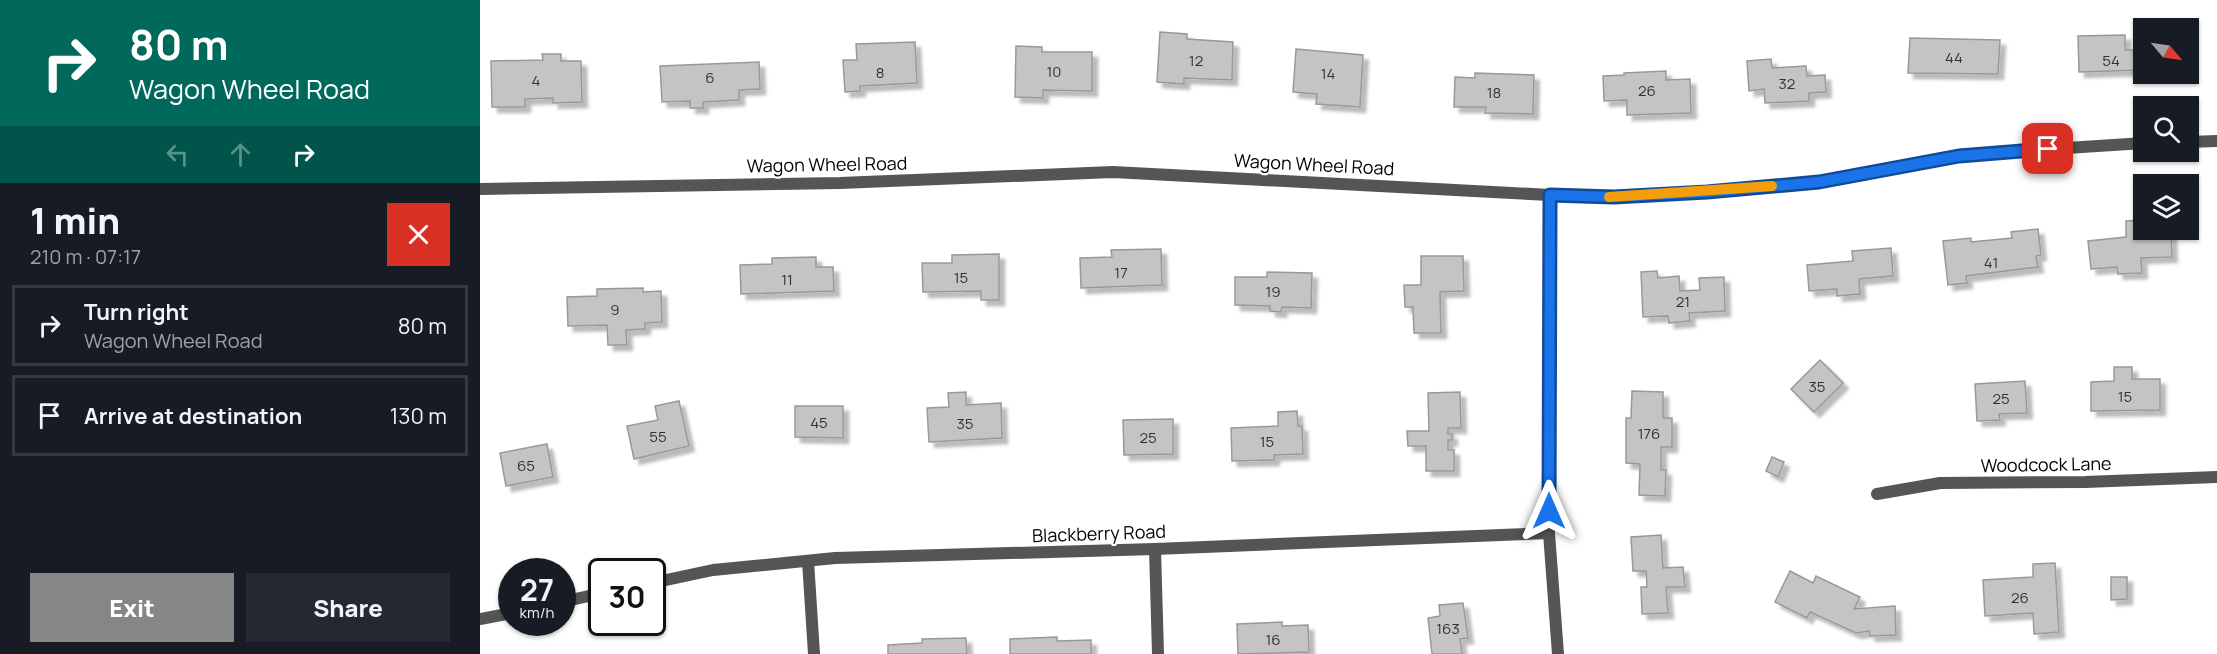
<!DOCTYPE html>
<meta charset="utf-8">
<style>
body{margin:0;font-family:Manrope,sans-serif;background:#242831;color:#f1f3f6;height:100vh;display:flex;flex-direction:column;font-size:22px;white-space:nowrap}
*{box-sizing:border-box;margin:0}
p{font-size:20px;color:#9ea1a6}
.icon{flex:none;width:33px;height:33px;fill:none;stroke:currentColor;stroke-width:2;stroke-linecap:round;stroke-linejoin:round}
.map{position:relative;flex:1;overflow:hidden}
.sheet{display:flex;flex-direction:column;background:#171b24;width:480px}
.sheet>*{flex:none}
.hud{background:#00695c;color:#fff;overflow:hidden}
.needle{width:39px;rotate:119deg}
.controls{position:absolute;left:1653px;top:18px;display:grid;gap:12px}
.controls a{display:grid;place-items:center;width:66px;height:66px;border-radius:0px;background:#171b24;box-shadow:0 2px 4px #0004;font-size:30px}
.speed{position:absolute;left:18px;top:558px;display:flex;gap:12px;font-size:30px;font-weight:700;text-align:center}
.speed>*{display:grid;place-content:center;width:78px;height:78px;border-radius:50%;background:#171b24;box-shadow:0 2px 4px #0004;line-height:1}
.speed small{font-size:15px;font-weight:400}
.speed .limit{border:3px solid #111;border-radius:9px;background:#fff;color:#111}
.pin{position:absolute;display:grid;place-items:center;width:51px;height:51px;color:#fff;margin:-26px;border-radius:12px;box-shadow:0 3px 9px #0006}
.me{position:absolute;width:66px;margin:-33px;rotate:0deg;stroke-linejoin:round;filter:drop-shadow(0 0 4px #0008)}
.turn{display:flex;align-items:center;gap:21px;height:126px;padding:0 30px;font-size:27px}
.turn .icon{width:78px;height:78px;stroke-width:2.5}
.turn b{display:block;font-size:42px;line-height:51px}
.lanes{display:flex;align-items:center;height:57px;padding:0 30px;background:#0003;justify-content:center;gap:30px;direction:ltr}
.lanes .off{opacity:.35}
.round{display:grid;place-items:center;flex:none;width:63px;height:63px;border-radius:0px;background:#242831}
.overview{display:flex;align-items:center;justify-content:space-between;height:102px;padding:0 30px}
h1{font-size:36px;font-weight:800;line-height:45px}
.button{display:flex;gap:12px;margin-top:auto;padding:12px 30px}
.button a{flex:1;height:69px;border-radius:0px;background:#858687;color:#fff;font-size:24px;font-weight:800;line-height:69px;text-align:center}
.button a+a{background:#242831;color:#f1f3f6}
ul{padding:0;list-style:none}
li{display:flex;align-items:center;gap:18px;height:81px;margin:0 12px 9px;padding:0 18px;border:3px solid #363941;border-radius:0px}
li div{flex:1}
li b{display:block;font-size:22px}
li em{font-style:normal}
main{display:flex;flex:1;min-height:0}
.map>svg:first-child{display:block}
.building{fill:#c4c4c4;stroke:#999;stroke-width:1.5;filter:url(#shadow)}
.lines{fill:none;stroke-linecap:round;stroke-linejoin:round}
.street{stroke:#555;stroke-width:12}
.route-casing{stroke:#114b97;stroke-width:15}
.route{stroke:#1a73e8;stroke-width:10}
.slow{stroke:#f59e0b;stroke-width:10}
.labels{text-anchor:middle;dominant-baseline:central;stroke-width:4.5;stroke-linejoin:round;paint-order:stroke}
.number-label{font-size:15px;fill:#313131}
.street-label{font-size:18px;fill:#000;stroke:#fff}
</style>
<main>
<section class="sheet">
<div class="hud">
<div class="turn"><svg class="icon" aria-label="right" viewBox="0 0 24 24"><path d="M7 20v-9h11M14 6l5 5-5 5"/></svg><div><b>80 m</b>Wagon Wheel Road</div></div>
<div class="lanes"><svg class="icon off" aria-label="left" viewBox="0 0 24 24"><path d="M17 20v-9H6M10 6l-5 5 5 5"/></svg><svg class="icon off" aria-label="ahead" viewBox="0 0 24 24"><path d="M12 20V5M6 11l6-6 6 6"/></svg><svg class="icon" aria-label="right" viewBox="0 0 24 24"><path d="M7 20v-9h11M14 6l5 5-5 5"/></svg></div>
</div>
<div class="overview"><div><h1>1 min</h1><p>210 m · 07:17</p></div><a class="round" style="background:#d93025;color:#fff"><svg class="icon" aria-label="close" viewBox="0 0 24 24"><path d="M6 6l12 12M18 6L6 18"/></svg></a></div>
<ul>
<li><svg class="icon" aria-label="right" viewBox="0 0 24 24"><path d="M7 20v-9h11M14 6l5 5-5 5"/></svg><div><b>Turn right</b><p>Wagon Wheel Road</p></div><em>80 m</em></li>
<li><svg class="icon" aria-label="arrive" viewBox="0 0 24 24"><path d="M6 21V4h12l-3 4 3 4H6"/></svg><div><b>Arrive at destination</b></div><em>130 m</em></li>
</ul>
<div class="button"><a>Exit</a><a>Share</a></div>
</section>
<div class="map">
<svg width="1737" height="654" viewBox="0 0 1737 654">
<defs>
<filter id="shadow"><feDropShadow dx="5.5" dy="5.5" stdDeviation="1.5" flood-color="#0004"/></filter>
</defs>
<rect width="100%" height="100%" fill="#fff"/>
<g class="building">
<polygon points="680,32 707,34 707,39 753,42 752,80 704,78 704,84 677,82"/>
<polygon points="1645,35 1645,50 1656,50 1655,44 1664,44 1664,70 1599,72 1598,36"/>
<polygon points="1430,38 1520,40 1518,74 1428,73"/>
<polygon points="435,42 437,83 380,86 380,91 365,92 363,60 377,60 376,44"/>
<polygon points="536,46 562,47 562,52 612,52 612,91 563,90 563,98 535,97"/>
<polygon points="816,49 883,55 880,107 836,104 837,94 813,92"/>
<polygon points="62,54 81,54 81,61 101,61 102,102 73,103 73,98 45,99 45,107 12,107 11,61 63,60"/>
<polygon points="1291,59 1292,68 1326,66 1327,76 1345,75 1346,92 1329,93 1329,101 1285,103 1284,89 1269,91 1267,61"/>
<polygon points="279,62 280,89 259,90 259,100 223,102 223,108 210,108 210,101 182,102 180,66"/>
<polygon points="1186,71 1186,80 1210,79 1211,113 1147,115 1147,100 1124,101 1123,76 1144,75 1144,73"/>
<polygon points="995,73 1054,75 1053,114 1005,113 1006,107 974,107 975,77 995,78"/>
<polygon points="1664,220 1664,230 1691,230 1692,257 1661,258 1662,273 1638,274 1637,267 1611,269 1608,241 1646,237 1646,221"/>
<polygon points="1558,229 1561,255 1556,256 1558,267 1486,276 1487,283 1468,285 1463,241 1491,238 1491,242 1532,238 1531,232"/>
<polygon points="1411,248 1413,276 1379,279 1380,294 1357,296 1357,289 1329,291 1327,265 1373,261 1372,251"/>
<polygon points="681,249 682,285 601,288 600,258 632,257 631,250"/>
<polygon points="519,254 519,300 501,300 501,291 443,292 442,263 472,263 472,255"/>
<polygon points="941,256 983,256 984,291 960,292 961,333 934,333 933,307 925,307 924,285 941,285"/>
<polygon points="336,257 336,267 353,267 354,291 261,294 260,265 292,264 292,258"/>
<polygon points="1177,271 1178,278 1199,276 1200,291 1220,290 1219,278 1244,277 1245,311 1209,313 1210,321 1189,323 1188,316 1163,317 1161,272"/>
<polygon points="787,272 832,273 831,308 802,307 801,312 790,311 790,306 755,305 755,277 787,277"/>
<polygon points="163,288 163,292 181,291 182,322 165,323 165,329 146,330 147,345 128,345 127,325 88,326 87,297 117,296 117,289"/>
<polygon points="1340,360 1363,383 1334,412 1311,389"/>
<polygon points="1634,367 1652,367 1652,379 1680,379 1680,410 1611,411 1611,382 1634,381"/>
<polygon points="1545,381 1547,413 1519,414 1520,420 1497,421 1495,384"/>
<polygon points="1152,391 1183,392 1183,418 1192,418 1192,447 1181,447 1181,470 1186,470 1185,496 1159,495 1160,464 1146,463 1146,418 1151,418"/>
<polygon points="486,392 486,405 521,403 522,438 449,442 447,408 469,407 468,393"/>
<polygon points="980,392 981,428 968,428 968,434 972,434 972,440 968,440 968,450 974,450 974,471 946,471 946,446 928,446 927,431 949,431 948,393"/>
<polygon points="199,401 209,446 154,459 147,426 178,420 175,406"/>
<polygon points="315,406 363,406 363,438 315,437"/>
<polygon points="817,411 818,426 822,426 823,454 794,455 794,460 752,461 751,428 798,426 798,412"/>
<polygon points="693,419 693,454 644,455 643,420"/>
<polygon points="67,444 73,477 26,486 20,453"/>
<polygon points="1292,457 1304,462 1298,477 1286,471"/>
<polygon points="1181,535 1183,568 1203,567 1205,587 1186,587 1188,613 1162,614 1161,587 1167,587 1166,571 1153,571 1151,537"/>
<polygon points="1575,563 1579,632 1554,634 1553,613 1505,616 1503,580 1553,577 1553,564"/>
<polygon points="1310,571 1333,583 1336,576 1380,597 1374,609 1415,606 1416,635 1390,636 1389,631 1376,633 1330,612 1327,618 1295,602"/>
<polygon points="1631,577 1647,577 1647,599 1631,600"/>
<polygon points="983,603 988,638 980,639 982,654 952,654 948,618 960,616 959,605"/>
<polygon points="802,622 802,626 828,625 829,652 758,654 757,624"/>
<polygon points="577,637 577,641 611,640 611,654 530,654 530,639"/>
<polygon points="486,638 487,654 408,654 408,645 442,643 442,639"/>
</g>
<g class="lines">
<g class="street">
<polyline points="1708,142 1737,141"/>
<polyline points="0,189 360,183 633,172 1070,195 1134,197 1227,192 1339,182 1479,155 1664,143"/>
<polyline points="1070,195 1069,533 1078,654"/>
<polyline points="1397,494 1460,483 1605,482 1737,477"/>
<polyline points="675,549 678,654"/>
<polyline points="328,561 334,654"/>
<polyline points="172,583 233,570 355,558 675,549 1069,533"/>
<polyline points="82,602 122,593"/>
<polyline points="0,619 32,613"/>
</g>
</g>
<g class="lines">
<defs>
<polyline id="route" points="1069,511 1070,195 1134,197 1227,192 1339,182 1479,156 1568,149"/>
</defs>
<use href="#route" class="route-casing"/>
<use href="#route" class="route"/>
<polyline class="slow" points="1129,197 1292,186"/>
</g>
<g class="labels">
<g class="number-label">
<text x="1474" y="57">44</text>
<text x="716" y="60">12</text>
<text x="1631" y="60">54</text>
<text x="574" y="71">10</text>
<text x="400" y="72">8</text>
<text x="848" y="73">14</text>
<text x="230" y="77">6</text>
<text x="56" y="80">4</text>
<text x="1307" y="83">32</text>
<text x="1167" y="90">26</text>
<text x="1014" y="92">18</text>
<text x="1511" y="262">41</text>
<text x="641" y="272">17</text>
<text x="481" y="277">15</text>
<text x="307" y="279">11</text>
<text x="793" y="291">19</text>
<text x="1203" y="301">21</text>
<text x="135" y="309">9</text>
<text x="1337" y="386">35</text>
<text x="1645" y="396">15</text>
<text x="1521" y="398">25</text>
<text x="339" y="422">45</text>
<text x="485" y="423">35</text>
<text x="1169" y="433">176</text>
<text x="178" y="436">55</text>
<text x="668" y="437">25</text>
<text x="787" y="441">15</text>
<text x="46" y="465">65</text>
<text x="1540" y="597">26</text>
<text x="968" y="628">163</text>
<text x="793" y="639">16</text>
</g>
<g class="street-label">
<text transform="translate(347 164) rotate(-1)">Wagon Wheel Road</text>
<text transform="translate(834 164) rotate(3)">Wagon Wheel Road</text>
<text transform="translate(1566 464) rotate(-1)">Woodcock Lane</text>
<text transform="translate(619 533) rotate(-2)">Blackberry Road</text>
</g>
</g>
</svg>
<div class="controls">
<a><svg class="needle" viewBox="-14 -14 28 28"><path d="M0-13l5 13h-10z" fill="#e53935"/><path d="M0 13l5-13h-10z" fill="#9ea1a6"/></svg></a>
<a><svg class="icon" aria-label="search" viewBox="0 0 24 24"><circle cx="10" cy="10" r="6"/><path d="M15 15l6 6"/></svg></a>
<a><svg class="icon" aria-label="layers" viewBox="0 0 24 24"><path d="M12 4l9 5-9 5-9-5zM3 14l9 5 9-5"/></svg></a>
</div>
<div class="speed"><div>27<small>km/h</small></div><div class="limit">30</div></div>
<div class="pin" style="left:1568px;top:149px;background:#d93025"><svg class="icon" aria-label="arrive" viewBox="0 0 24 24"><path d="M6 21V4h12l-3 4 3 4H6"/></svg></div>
<svg class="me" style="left:1069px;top:511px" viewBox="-20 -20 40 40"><path d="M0-17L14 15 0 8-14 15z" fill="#1a73e8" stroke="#fff" stroke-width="4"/></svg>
</div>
</main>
